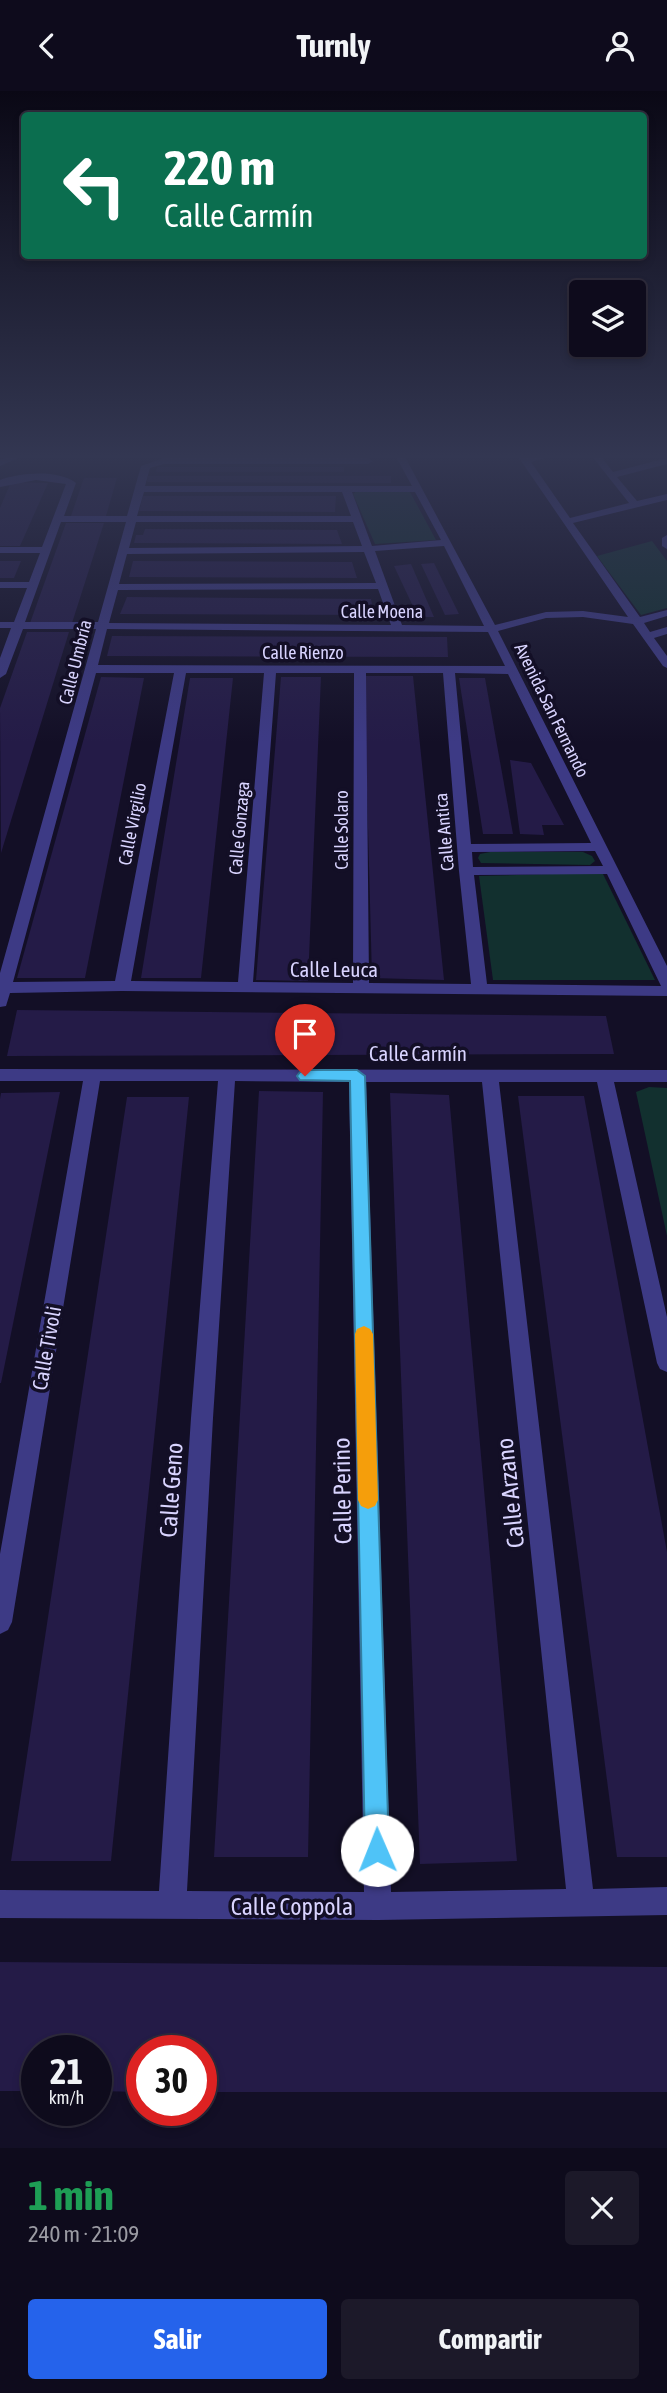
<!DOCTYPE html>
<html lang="es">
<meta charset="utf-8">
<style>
body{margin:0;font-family:"Asap Condensed",sans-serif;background:#1c1929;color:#f1f3f6;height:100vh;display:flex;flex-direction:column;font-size:26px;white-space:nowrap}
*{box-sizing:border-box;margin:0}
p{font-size:23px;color:#9b9ba3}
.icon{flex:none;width:38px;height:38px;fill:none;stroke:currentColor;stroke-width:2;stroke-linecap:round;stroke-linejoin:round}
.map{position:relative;height:2057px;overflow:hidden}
.panel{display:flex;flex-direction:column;background:#0e0b1c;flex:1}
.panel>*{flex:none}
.guide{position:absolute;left:21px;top:21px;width:626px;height:147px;border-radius:7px;box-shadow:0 4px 10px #0003,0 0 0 2px #2e2b3b;background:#0b6e4f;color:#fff;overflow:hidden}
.tools{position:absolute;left:569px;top:189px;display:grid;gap:14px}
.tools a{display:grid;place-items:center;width:77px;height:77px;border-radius:7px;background:#0e0b1c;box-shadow:0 4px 10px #0003,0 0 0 2px #2e2b3b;font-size:35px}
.speed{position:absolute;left:21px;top:1944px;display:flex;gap:14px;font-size:35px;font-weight:700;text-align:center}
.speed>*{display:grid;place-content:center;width:91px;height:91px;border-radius:50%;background:#0e0b1c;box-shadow:0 4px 10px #0003,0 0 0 2px #2e2b3b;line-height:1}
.speed small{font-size:18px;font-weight:400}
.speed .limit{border:10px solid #d22;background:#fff;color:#111}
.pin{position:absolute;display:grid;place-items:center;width:60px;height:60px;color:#fff;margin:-72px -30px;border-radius:50% 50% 50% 0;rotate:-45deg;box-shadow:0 0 7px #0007}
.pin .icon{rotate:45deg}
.me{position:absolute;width:77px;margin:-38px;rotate:359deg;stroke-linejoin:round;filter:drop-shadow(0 0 5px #0008)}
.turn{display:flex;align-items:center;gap:24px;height:147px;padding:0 28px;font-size:32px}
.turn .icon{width:91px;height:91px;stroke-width:2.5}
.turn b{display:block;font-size:49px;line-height:60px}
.round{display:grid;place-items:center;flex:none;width:74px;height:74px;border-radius:7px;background:#1c1929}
.head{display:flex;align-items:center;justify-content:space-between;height:119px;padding:0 28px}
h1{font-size:42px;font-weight:700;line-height:52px;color:#1e9e55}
.button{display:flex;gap:14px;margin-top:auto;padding:14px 28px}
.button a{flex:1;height:80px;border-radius:7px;background:#2563eb;color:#fff;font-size:28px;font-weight:700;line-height:80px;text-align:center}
.button a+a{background:#1c1929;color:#f1f3f6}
header{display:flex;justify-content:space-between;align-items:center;height:91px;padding:0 28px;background:#0e0b1c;font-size:32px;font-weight:700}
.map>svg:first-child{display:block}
.green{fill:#12302f}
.building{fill:#241b47}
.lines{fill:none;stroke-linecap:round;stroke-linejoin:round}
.minor{fill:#3d3a85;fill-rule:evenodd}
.route{fill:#4fc3f7;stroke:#337fa1;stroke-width:2}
.slow{fill:#f59e0b}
.labels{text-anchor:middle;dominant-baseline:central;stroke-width:7;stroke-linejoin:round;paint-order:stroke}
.far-street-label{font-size:18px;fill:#d9d4ff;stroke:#130f26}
.street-label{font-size:21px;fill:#d9d4ff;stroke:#130f26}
.near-street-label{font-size:24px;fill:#d9d4ff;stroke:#130f26}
</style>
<header><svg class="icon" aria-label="back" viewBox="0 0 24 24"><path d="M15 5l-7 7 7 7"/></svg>Turnly<svg class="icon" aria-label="person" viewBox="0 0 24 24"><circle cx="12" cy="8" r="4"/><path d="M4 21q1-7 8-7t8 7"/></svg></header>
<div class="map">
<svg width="667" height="2057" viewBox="0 0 667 2057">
<rect width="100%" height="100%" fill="#130f26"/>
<g class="green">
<polygon points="357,400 410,401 436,449 375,453 353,403"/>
<polygon points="652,450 667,470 667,517 641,524 597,465"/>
<polygon points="490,761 583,761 592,765 595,770 590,774 481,772 478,767 480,763"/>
<polygon points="551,783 603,783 655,889 493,889 479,785"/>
<polygon points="649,996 667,997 667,1145 636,1001"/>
</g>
<g class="building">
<polygon points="157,376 344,376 344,381 156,381"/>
<polygon points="148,385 391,385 391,392 147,391"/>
<polygon points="84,387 117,387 106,425 71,425"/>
<polygon points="11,391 48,392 20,455 0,455 0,417"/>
<polygon points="143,405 336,405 335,421 139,420"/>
<polygon points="66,432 104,432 72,532 30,532"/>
<polygon points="145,438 337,439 342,453 134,452 136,444 143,444"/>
<polygon points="0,470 21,470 14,487 0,487"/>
<polygon points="133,470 352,471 357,487 129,486"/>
<polygon points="434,472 459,523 445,524 421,473"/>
<polygon points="411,473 434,526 418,526 394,475"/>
<polygon points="127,506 371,508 374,524 120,523"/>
<polygon points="27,541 69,541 1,762 0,617"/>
<polygon points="112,545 447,546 448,566 107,565"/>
<polygon points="364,585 413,585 444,889 372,887"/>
<polygon points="101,586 144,587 85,887 17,887"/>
<polygon points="281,586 321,586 308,890 256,889"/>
<polygon points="190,587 233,587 201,887 141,887"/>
<polygon points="459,587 485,587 513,743 483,743"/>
<polygon points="510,669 531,672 564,734 542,734 544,744 520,743"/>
<polygon points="17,919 606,925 614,963 7,965"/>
<polygon points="259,1000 323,1001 308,1766 214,1766"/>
<polygon points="60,1001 1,1292 0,1292 0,1008 1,1002"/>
<polygon points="390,1002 449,1004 517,1770 420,1773"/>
<polygon points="518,1005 584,1005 667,1461 667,1766 617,1766"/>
<polygon points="127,1006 189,1006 111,1770 11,1770"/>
<polygon points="0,1871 667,1876 667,2001 201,2001 201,1960 142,1960 142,2001 96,2000 96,1960 37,1960 37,2000 0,2000"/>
</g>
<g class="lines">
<g class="minor">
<polygon points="13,364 25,364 0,375 0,369"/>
<path d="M 395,364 L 404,364 L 495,534 L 546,521 L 583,520 L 628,526 L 517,364 L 527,367 L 554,364 L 531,371 L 570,427 L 629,412 L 591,364 L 600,364 L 613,381 L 667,367 L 667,373 L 617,386 L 637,410 L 667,403 L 667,409 L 573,432 L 640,526 L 667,519 L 667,525 L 644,532 L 650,541 L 667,536 L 667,543 L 654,547 L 667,565 L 667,577 L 663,575 L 633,533 L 583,526 L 546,527 L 498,540 L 664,869 L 667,875 L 667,905 L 122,900 L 10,902 L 6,915 L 0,916 L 0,882 L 96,538 L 23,538 L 6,583 L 0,587 L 0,567 L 11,537 L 0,537 L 0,531 L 14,531 L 27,497 L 0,497 L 0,491 L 29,491 L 40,462 L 0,462 L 0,456 L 42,456 L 66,393 L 36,389 L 0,396 L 0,389 C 21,382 57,378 76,392 L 64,425 L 127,425 L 141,375 L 164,367 L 368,367 L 373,370 L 368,373 L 164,373 L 150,377 L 145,395 L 412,395 ZM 144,401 L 342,401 L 351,425 L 137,425 ZM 352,401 L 415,401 L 441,449 L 372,455 ZM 61,431 L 126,431 L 98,531 L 25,531 ZM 136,431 L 353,431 L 362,455 L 129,457 ZM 444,455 L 484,535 L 402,534 L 375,460 ZM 364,461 L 376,492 L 119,493 L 127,463 ZM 378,498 L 391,534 L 109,532 L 118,499 ZM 107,538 L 488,541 L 505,575 L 98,574 ZM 96,582 L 174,582 L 115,890 L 13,891 ZM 186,582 L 264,582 L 238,891 L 131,890 ZM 276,582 L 354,582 L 353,892 L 253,891 ZM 366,582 L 443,582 L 459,780 L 471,893 L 369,892 ZM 455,582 L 508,583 L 591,752 L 471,753 ZM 595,760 L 603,775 L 473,776 L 472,761 ZM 607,783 L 661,895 L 487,893 L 474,784 Z"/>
<polygon points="667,444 667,458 662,455 662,447"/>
<path d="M 0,978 L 667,979 L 667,991 L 614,991 L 667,1226 L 667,1281 L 660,1278 L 657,1272 L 597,991 L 499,991 L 593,1798 L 667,1796 L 667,1824 L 378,1829 L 0,1827 L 0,1799 L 159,1800 L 191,1327 L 218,990 L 100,990 L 12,1531 L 8,1539 L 0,1543 L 0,1463 L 83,990 L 0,990 ZM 235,990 L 349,991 L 364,1801 L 187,1800 L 213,1327 ZM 366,991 L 482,991 L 566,1798 L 391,1801 Z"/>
</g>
</g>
<linearGradient id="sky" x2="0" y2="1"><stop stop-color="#0a0815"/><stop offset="0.56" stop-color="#333752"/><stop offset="1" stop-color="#333752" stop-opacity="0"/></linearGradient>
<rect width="667" height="652" fill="url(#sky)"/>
<polygon class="route" points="305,979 357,979 365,985 389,1759 385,1768 377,1772 368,1768 365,1759 350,990 300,989 297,985 300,981"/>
<polygon class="slow" points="364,1235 370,1238 373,1243 378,1409 375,1415 368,1418 361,1415 358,1409 355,1243 357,1238"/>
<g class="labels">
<g class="far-street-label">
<text x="382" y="520">Calle Moena</text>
<text x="303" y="561">Calle Rienzo</text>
<text transform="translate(75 571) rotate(-76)">Calle Umbría</text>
<text transform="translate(552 619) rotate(64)">Avenida San Fernando</text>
<text transform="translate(132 733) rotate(-79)">Calle Virgilio</text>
<text transform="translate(239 737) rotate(-85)">Calle Gonzaga</text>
<text transform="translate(341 739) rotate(-90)">Calle Solaro</text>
<text transform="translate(444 741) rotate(-95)">Calle Antica</text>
</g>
<g class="street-label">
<text x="334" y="878">Calle Leuca</text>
<text x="418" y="962">Calle Carmín</text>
<text transform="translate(46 1257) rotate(-80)">Calle Tivoli</text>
</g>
<g class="near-street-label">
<text transform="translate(171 1399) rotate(-86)">Calle Geno</text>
<text transform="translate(342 1400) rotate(-91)">Calle Perino</text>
<text transform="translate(510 1402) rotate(-96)">Calle Arzano</text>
<text x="292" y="1815">Calle Coppola</text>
</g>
</g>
</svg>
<div class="tools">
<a><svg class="icon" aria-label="layers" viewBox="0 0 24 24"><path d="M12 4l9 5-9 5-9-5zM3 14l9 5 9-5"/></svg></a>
</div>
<div class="speed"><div>21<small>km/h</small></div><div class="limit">30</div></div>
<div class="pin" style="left:305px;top:985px;background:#d93025"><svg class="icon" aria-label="arrive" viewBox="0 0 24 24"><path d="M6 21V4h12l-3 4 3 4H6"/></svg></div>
<svg class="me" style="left:377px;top:1759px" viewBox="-20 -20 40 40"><circle r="19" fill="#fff"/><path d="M0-13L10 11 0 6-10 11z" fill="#4fc3f7"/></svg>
<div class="guide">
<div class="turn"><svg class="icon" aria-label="left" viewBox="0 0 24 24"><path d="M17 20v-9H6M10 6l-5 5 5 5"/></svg><div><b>220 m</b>Calle Carmín</div></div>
</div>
</div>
<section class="panel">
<div class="head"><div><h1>1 min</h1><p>240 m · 21:09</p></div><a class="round"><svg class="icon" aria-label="close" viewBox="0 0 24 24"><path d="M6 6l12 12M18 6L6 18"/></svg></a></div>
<div class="button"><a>Salir</a><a>Compartir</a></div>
</section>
